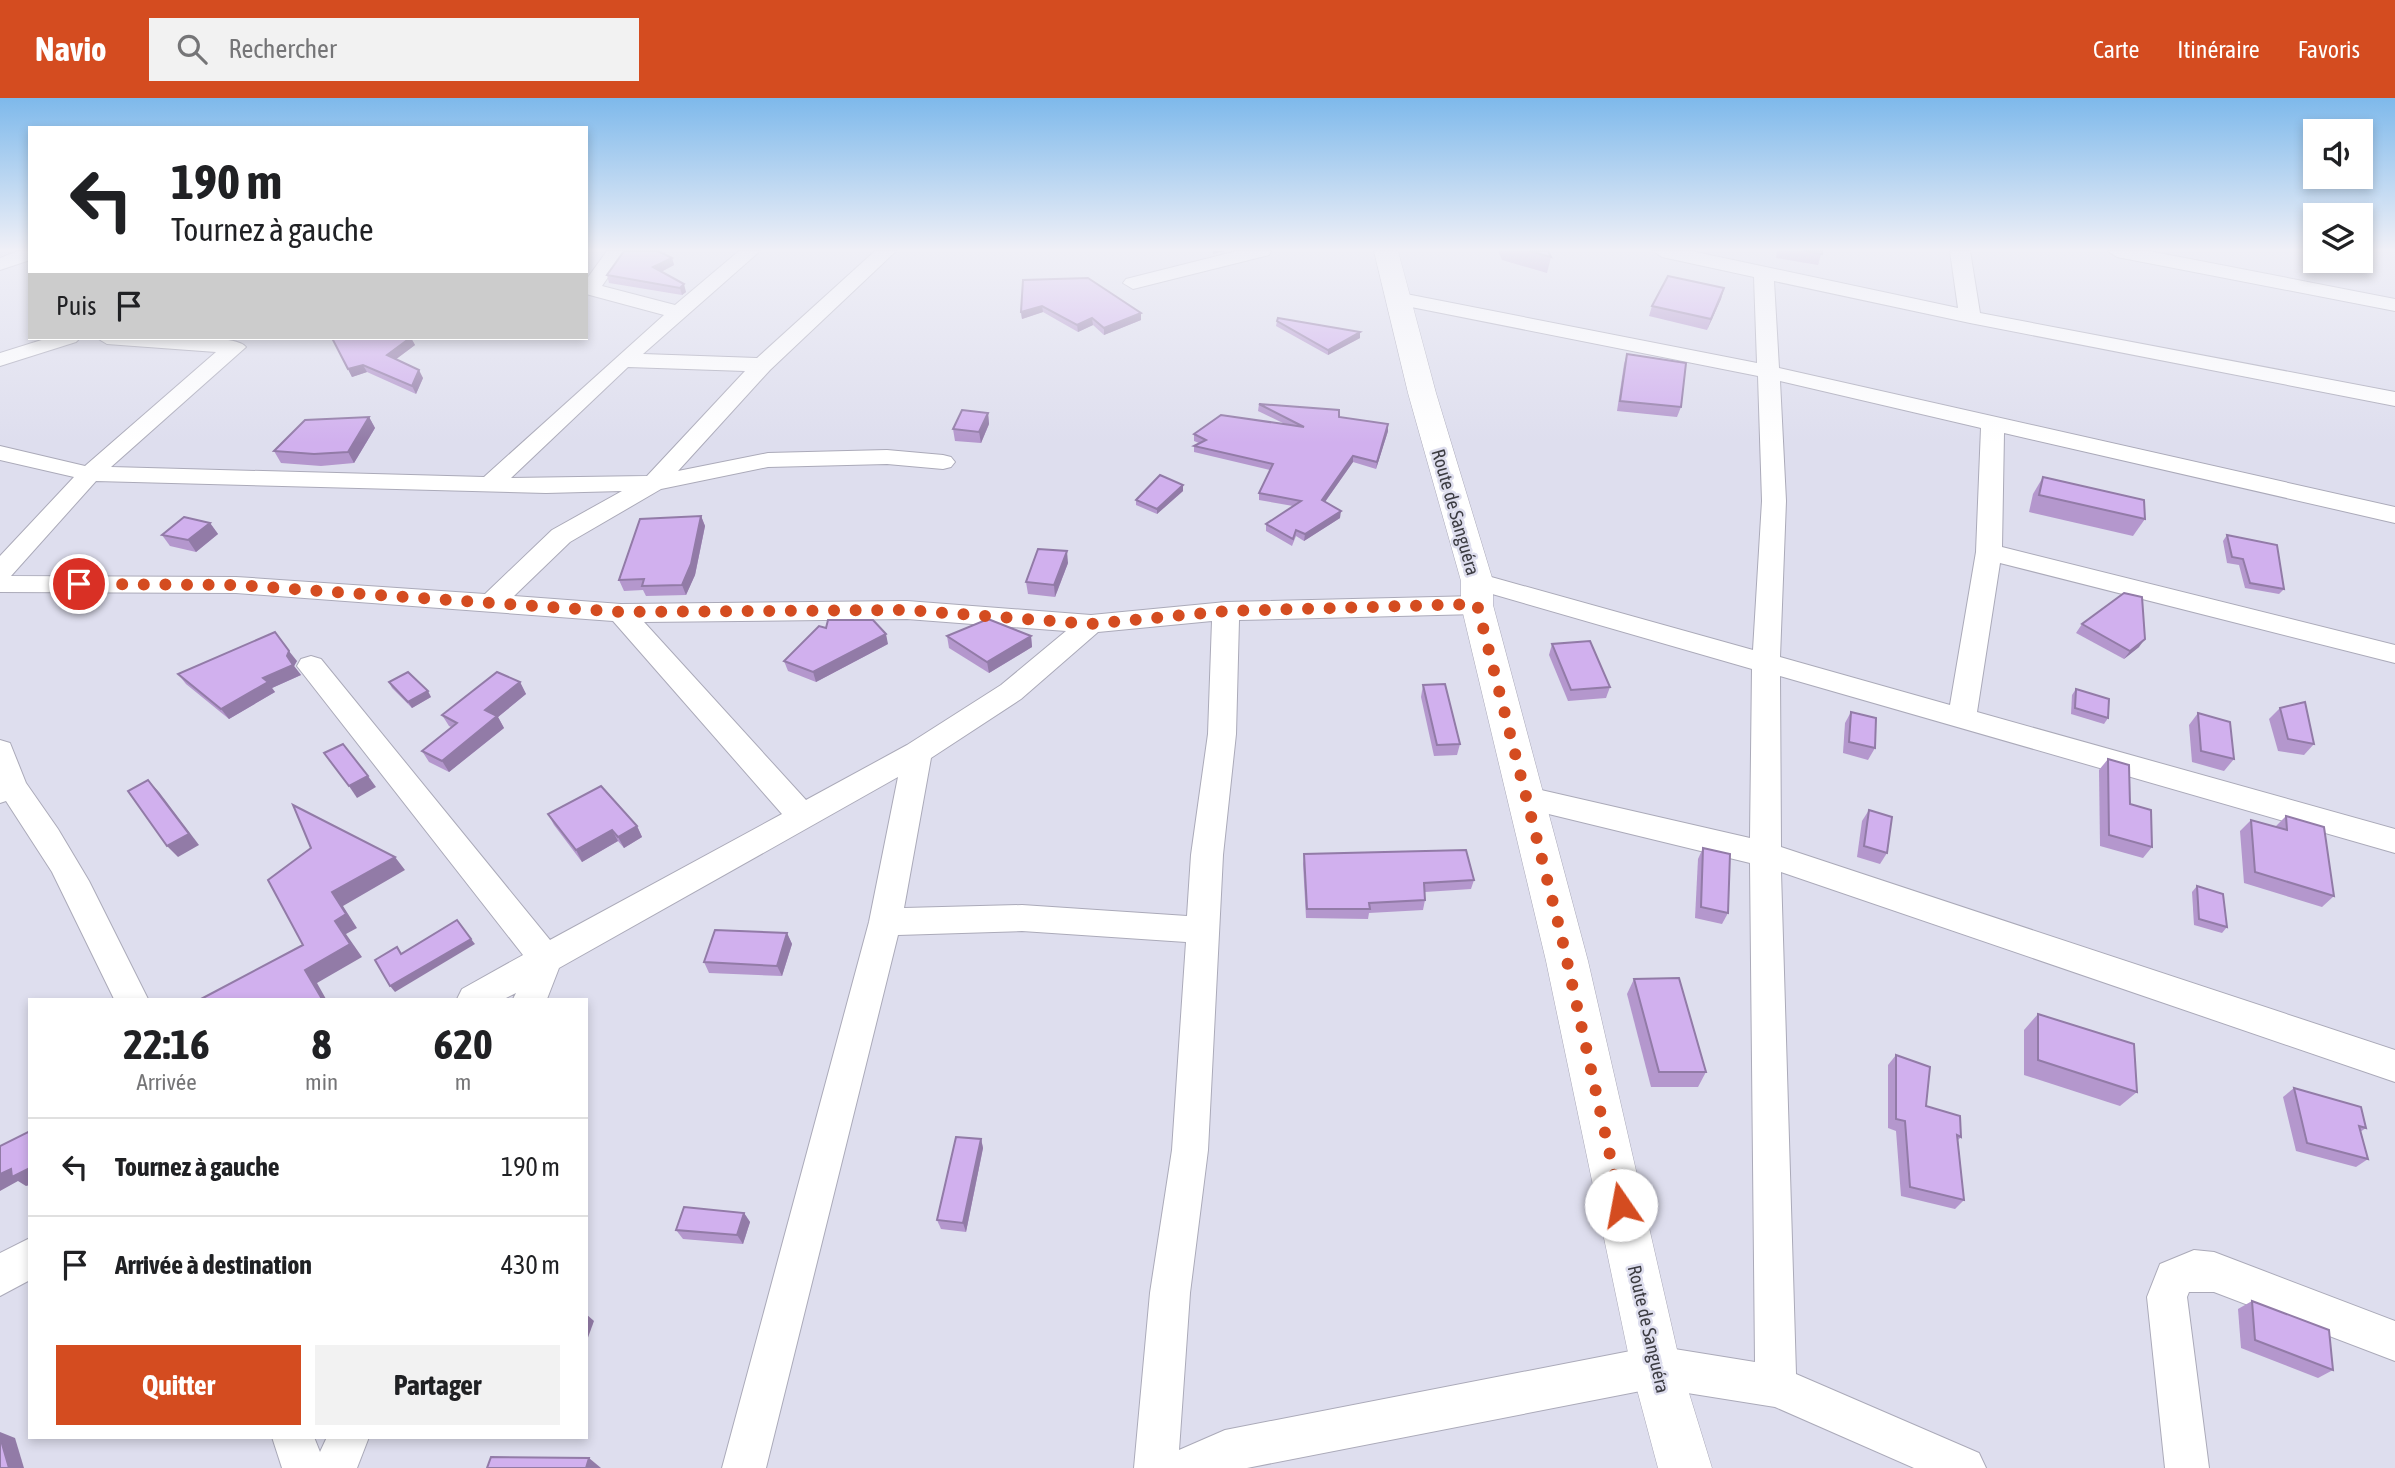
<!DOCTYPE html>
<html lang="fr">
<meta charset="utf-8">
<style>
body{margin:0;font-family:"Asap Condensed",sans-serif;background:#f2f2f2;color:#202124;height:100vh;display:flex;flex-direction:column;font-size:26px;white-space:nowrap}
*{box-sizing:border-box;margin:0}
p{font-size:23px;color:#757577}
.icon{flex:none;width:38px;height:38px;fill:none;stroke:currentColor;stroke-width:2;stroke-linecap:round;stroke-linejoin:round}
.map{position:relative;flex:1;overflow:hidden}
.drawer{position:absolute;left:28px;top:900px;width:560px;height:441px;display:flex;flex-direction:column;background:#fff;border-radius:0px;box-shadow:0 4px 10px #0003}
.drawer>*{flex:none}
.banner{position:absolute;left:28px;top:28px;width:560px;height:214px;border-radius:0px;box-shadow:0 4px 10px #0003;background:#fff;color:#202124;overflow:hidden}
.tools{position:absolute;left:2303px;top:21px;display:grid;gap:14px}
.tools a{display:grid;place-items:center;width:70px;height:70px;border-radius:0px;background:#fff;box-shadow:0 4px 10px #0003;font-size:35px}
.pin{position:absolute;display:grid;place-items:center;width:60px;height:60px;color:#fff;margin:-30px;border:4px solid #fff;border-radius:50%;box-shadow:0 2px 7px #0007}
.me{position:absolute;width:77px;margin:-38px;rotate:348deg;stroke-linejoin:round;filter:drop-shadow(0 0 5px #0008)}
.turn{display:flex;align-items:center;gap:24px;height:147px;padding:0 28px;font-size:32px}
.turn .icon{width:91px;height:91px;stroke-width:2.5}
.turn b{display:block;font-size:49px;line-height:60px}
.then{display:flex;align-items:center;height:66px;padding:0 28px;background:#0003;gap:14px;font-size:26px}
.eta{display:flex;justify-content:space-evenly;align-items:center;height:119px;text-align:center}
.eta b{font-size:42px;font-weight:700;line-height:49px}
.cta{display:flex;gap:14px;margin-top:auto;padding:14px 28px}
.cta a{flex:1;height:80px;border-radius:0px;background:#d44c20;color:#fff;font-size:28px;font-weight:700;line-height:80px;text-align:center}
.cta a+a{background:#f2f2f2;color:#202124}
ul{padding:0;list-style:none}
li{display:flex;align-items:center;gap:21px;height:98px;padding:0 28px;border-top:2px solid #e0e0e0}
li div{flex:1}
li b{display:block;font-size:26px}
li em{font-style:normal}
header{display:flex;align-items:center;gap:42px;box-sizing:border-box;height:98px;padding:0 35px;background:#d44c20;color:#fff}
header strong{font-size:33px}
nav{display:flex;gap:38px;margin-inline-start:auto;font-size:24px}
.search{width:490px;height:63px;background:#f2f2f2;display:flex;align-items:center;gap:18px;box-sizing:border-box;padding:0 24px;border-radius:0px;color:#757577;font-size:26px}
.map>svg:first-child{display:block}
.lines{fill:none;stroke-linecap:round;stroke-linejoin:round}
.minor-casing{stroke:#abaab9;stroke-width:2}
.tertiary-casing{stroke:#abaab9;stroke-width:1}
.minor{fill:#fff;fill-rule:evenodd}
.tertiary{fill:#fff;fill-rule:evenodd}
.wall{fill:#b497cd}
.shaded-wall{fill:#927ba7}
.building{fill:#d1b0ee;stroke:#927ba7;stroke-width:2}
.route{stroke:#d44c20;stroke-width:12;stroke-dasharray:0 21.6}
.labels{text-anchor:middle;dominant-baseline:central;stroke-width:5;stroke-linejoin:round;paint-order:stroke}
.street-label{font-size:19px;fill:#3c3c42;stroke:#dedeee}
</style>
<header>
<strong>Navio</strong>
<div class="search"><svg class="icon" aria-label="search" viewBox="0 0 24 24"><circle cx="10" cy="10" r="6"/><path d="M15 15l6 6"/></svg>Rechercher</div>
<nav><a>Carte</a><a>Itinéraire</a><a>Favoris</a></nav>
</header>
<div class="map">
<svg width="2395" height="1370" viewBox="0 0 2395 1370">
<rect width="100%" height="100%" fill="#dedeee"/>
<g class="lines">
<defs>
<g id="minor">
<polygon points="18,153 30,153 30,162 0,172 0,160"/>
<path d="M 607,153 L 626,153 L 602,188 L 675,207 L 739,153 L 760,153 L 643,256 L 757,260 L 875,153 L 896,153 L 770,272 L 678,373 L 768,355 L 887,352 L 943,357 L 951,359 L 955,364 L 951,369 L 943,371 L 887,366 L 768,369 L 661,391 L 570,444 L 514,498 L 621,506 L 907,503 L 1091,517 L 1226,504 L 1477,498 L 1486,501 L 1490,507 L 1486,513 L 1477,516 L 1239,522 L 1236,636 L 1223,757 L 1208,1052 L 1190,1195 L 1179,1352 L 1225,1332 L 1656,1248 L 1755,1264 L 1750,765 L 1528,711 L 1517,708 L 1513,700 L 1517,692 L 1528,689 L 1750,740 L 1752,571 L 1468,489 L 1464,483 L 1468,477 L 1477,475 L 1753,552 L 1762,403 L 1758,278 L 1396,206 L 1386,200 L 1389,196 L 1396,194 L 1757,265 L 1754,179 L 1662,159 L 1653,153 L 1691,153 L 1958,210 L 1950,153 L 1970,153 L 1980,215 L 2395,294 L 2395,308 L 1970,225 L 1774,183 L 1779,270 L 2395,409 L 2395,425 L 2004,335 L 2002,449 L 2395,547 L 2395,565 L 2000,465 L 1977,614 L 2395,731 L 2395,755 L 1780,578 L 1781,749 L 2395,952 L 2395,984 L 1781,774 L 1796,1276 L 1979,1355 L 1986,1370 L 1914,1370 L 1775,1309 L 1656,1290 L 1247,1370 L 1134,1370 L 1150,1195 L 1172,1052 L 1186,844 L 1022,833 L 898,837 L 766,1370 L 722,1370 L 869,824 L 898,679 L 559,870 L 547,901 L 513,901 L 516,895 L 504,901 L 457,901 L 462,891 L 523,857 L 297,568 L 301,561 L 311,558 L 321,561 L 550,842 L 782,716 L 613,523 L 236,495 L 0,494 L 0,458 L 74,379 L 0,362 L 0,348 L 85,368 L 216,254 L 107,246 L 97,240 C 120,240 234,233 246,249 L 111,369 L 484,379 L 664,217 L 586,196 L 586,182 ZM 628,269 L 745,273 L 647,378 L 511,380 ZM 1780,283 L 1981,330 L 1976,454 L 1950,607 L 1780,559 L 1786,403 ZM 96,383 L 546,395 L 622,393 L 552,432 L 485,496 L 236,479 L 11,478 ZM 907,521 L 1066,533 L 1001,587 L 907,647 L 806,702 L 644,524 ZM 1212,523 L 1208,636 L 1191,757 L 1187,818 L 1022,807 L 904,810 L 931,660 L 1021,601 L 1098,534 Z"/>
<polygon points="1237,153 1271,153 1269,157 1133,191 1123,185 1126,181"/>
<polygon points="2108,153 2149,153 2395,201 2395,213 2117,159"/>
<polygon points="48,240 80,240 76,244 0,268 0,255"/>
<polygon points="0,642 10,645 26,685 58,731 89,783 148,901 114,901 52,774 6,703 0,705"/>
<polygon points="30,1140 30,1182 0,1198 0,1155"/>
<polygon points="2194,1152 2214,1154 2395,1223 2395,1263 2214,1194 2189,1194 2187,1199 2209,1370 2165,1370 2147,1199 2160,1166"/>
<polygon points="272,1339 314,1339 320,1354 327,1339 369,1339 357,1370 282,1370"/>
</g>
<polygon id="tertiary" points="1374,153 1398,153 1436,295 1493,483 1493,507 1588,863 1681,1269 1712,1370 1658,1370 1631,1269 1546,863 1461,507 1461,483 1408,295"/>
</defs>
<use href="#minor" class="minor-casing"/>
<use href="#tertiary" class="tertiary-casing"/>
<use href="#minor" class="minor"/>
<use href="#tertiary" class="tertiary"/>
</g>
<g class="wall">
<polygon points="667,153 664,156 672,160 674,167 661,174 686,194 682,197 609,185 607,177"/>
<polygon points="1498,153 1548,153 1551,159 1547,175 1502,162"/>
<polygon points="1777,153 1822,153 1818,167 1776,160"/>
<polygon points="1023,182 1141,222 1104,237 1093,227 1078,234 1043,214 1022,221 1021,214"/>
<polygon points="1724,190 1721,201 1707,232 1649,218 1652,208"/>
<polygon points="1277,223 1360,234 1360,240 1328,257 1276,228"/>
<polygon points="332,240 411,240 415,247 396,261 423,280 416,296 367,274 352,279"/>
<polygon points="1627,256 1681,309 1677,319 1617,313 1624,266"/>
<polygon points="1259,306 1339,319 1388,333 1376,371 1353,364 1325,404 1340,420 1304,443 1296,438 1292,448 1266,433 1266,426 1293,408 1259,402 1259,395 1270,372 1194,354 1194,348 1199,345 1194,343 1194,336 1285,326 1258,313"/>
<polygon points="988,315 989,326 981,345 955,343 953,331"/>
<polygon points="369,319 375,330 354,365 321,368 281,365 274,353"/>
<polygon points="2043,379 2145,421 2133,438 2029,414 2033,396"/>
<polygon points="1183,387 1183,393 1157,416 1136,407 1136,402"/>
<polygon points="701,418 705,428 695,477 686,497 646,498 643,492 624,493 619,482"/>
<polygon points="210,425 218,436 196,454 170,448 162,437"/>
<polygon points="2227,437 2284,491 2279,496 2245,490 2239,467 2227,465 2223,443"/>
<polygon points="1068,465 1055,499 1028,496 1026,484"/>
<polygon points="2082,526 2139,549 2124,561 2076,535"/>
<polygon points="947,538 1031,538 1032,549 989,575 949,550"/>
<polygon points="888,546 816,584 788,573 784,563"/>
<polygon points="1552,546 1610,589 1606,600 1568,603 1549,557"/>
<polygon points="297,563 294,568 301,577 272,590 275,594 229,621 186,586 178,576"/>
<polygon points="389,584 431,599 412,610 392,590"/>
<polygon points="520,584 526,596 498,619 504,630 449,674 429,664 422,653 451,629 449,628 442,617"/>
<polygon points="1423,587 1460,646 1457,657 1434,658 1421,599"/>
<polygon points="2076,591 2108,620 2104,626 2071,616 2072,597"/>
<polygon points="2280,610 2314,646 2304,657 2278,653 2269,621"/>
<polygon points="1851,614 1875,650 1868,662 1843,655 1845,625"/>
<polygon points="2198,615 2234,661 2224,673 2192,664 2189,627"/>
<polygon points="2108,661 2152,749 2143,760 2100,748 2099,672"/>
<polygon points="1869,712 1887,755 1880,766 1857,759 1862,723"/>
<polygon points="548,716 637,728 642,739 624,750 618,743 582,764 554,727"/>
<polygon points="2286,718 2334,798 2322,809 2244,785 2240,733 2251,722 2275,729"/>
<polygon points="1703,750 1728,815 1722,826 1695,820 1698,761"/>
<polygon points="1304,756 1474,782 1471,791 1425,794 1425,802 1423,812 1369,815 1368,821 1306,820 1303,766"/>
<polygon points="2197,788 2227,829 2222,835 2194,827 2192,794"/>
<polygon points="787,835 792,846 782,878 709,875 704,864"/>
<polygon points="1634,881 1706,974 1698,989 1651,989 1627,896"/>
<polygon points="2038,916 2137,994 2120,1008 2024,977 2024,932"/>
<polygon points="1896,957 1926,1008 1961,1039 1958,1042 1964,1102 1955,1111 1901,1098 1896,1033 1888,1030 1888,967"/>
<polygon points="2294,990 2366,1030 2360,1034 2368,1061 2356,1069 2296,1053 2283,999"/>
<polygon points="981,1041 983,1050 966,1134 941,1131 937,1122"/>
<polygon points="744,1115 750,1124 743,1146 683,1141 676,1132"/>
<polygon points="2252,1203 2333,1272 2318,1280 2241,1250 2238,1211"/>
</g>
<g class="shaded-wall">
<polygon points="1213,153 1225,153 1213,156"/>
<polygon points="672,160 674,167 655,177 653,169"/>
<polygon points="684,186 686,194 682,197 680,190"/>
<polygon points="1724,190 1721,201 1707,232 1711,221"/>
<polygon points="1042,208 1043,214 1022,221 1021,214"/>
<polygon points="1141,215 1141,222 1104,237 1104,230"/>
<polygon points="1092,220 1093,227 1078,234 1077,227"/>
<polygon points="1360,234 1360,240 1328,257 1328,252"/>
<polygon points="410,240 411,240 415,247 391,265 387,257"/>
<polygon points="363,267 367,274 352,279 348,271"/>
<polygon points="419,272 423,280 416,296 412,288"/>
<polygon points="988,315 989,326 981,345 979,334"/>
<polygon points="369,319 375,330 354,365 348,354"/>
<polygon points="1388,326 1388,333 1376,371 1377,364"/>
<polygon points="1353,358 1353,364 1322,408 1322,402"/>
<polygon points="1183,387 1183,393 1157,416 1157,411"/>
<polygon points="1341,413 1340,420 1304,443 1305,436"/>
<polygon points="701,418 705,428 695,477 686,497 682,487"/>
<polygon points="210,425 218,436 196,454 188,442"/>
<polygon points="1067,453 1068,465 1055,499 1054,487"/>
<polygon points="886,536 888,546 816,584 813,574"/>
<polygon points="1031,538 1032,549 989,575 987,564"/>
<polygon points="2145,541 2139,549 2124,561 2130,553"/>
<polygon points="289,553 297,563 294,568 301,577 272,590 275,594 229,621 221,611 263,580 287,558"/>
<polygon points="520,584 526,596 498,619 504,630 449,674 442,663 485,612"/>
<polygon points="428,593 431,599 412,610 408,604"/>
<polygon points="368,678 376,689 357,700 349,688"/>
<polygon points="148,682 159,694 199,747 178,759 167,748"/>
<polygon points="637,728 642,739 624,750 618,739"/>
<polygon points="612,732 618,743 582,764 576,752"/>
<polygon points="395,759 405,772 343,808 357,830 346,836 362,859 317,885 326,901 322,901 305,872 335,823 332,794"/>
<polygon points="787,835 792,846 782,878 777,868"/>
<polygon points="471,841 475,846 395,894 390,888"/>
<polygon points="981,1041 983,1050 966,1134 963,1125"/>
<polygon points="30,1070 30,1087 26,1088 18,1083 0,1093 0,1076 11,1071"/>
<polygon points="744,1115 750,1124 743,1146 737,1137"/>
<polygon points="586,1216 594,1223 586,1245"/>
<polygon points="0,1334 15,1340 24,1370 9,1370 0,1339"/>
<polygon points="589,1360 601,1370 586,1370"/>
</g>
<g class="building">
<polygon points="624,153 658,153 672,160 653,169 684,186 680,190 607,177"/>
<polygon points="1529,153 1548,153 1551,159"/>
<polygon points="1805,153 1822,153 1822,156"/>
<polygon points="1668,178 1724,190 1711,221 1652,208"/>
<polygon points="1088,180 1141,215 1104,230 1092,220 1077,227 1042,208 1021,214 1023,182"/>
<polygon points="1278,220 1360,234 1328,252 1277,223"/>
<polygon points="332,240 410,240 387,257 419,272 412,288 363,267 348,271"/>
<polygon points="1627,256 1686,265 1681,309 1620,303"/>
<polygon points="1259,306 1339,312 1339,319 1388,326 1377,364 1353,358 1322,402 1341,413 1305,436 1296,432 1293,441 1266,426 1301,403 1259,395 1273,366 1194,348 1206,342 1194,336 1221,317 1304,329"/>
<polygon points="962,312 988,315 979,334 953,331"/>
<polygon points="369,319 348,354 314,356 274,353 305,322"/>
<polygon points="1160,377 1183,387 1157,411 1136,402"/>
<polygon points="2043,379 2144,402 2145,421 2039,397"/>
<polygon points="701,418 691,466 682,487 642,488 644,481 619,482 640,421"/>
<polygon points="184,419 210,425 188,442 162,437"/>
<polygon points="2227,437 2277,447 2284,491 2250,485 2243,461 2232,459"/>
<polygon points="1038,451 1067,453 1054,487 1026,484"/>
<polygon points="2124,495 2142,499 2145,541 2130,553 2082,526"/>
<polygon points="988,521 1031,538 987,564 947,538"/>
<polygon points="828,522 873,522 886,536 813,574 784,563 819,528 826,530"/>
<polygon points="275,534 289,553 287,558 293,567 263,580 268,584 221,611 178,576"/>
<polygon points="1590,543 1610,589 1571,592 1552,546"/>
<polygon points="408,574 428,593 408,604 389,584"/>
<polygon points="497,574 520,584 485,612 497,618 442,663 422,653 457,625 442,617"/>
<polygon points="1445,586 1460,646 1437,647 1423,587"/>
<polygon points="2076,591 2109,601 2108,620 2075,610"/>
<polygon points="2305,604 2314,646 2288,641 2280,610"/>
<polygon points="1851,614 1876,620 1875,650 1849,644"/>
<polygon points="2198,615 2230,624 2234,661 2201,653"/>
<polygon points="343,646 368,678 349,688 324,655"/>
<polygon points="2108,661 2129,667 2130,706 2151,712 2152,749 2109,737"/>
<polygon points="148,682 189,736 167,748 128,693"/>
<polygon points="601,688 637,728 618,739 612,732 576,752 548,716"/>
<polygon points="293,707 395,759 332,794 346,816 335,823 350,846 305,872 322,901 201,901 303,847 268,782 311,750"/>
<polygon points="1869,712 1892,719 1887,755 1864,748"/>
<polygon points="2286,718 2324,729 2334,798 2255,774 2251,722 2287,732"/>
<polygon points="1703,750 1730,756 1728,815 1701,809"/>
<polygon points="1466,752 1474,782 1424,785 1425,802 1369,805 1370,811 1307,811 1304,756"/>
<polygon points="2197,788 2223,796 2227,829 2199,821"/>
<polygon points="457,822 471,841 390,888 375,862 397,849 401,856"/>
<polygon points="715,832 787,835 777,868 704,864"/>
<polygon points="1679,880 1706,974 1659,974 1634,881"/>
<polygon points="2038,916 2134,946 2137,994 2038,962"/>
<polygon points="1896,957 1930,969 1926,1008 1960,1018 1961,1039 1957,1037 1964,1102 1910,1089 1905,1023 1896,1021"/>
<polygon points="2294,990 2361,1009 2366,1030 2359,1028 2368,1061 2307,1045"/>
<polygon points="30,1033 30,1070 12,1079 11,1071 0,1076 0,1048"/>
<polygon points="956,1039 981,1041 963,1125 937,1122"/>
<polygon points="684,1109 744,1115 737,1137 676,1132"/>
<polygon points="2252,1203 2329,1232 2333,1272 2255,1242"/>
<polygon points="0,1339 9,1370 0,1370"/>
<polygon points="491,1359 589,1360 586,1370 487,1370"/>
</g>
<linearGradient id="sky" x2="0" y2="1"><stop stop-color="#7eb9eb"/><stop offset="0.44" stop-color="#f0f0f7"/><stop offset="1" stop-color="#f0f0f7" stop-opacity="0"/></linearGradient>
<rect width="2395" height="345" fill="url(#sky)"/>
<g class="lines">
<polyline class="route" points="79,486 236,487 621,514 907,512 1091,526 1227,513 1477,506 1561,836 1621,1107"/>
</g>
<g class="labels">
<g class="street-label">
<text transform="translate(1456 414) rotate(74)">Route de Sanguéra</text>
<text transform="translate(1649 1231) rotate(77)">Route de Sanguéra</text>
</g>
</g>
</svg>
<div class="tools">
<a><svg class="icon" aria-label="sound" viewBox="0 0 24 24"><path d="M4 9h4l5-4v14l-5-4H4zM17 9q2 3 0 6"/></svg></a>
<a><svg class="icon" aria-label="layers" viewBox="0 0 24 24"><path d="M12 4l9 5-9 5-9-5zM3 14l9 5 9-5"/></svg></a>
</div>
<div class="pin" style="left:79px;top:486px;background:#d93025"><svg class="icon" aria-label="arrive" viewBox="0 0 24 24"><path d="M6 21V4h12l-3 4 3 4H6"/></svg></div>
<svg class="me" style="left:1621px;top:1107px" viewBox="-20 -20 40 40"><circle r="19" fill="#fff"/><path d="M0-13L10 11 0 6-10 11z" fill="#d44c20"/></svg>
<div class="banner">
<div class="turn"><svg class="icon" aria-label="left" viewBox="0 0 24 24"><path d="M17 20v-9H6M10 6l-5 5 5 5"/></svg><div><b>190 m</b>Tournez à gauche</div></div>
<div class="then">Puis<svg class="icon" aria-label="arrive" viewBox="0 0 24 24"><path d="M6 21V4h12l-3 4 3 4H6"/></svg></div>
</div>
<section class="drawer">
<div class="eta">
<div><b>22:16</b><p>Arrivée</p></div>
<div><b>8</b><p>min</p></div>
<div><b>620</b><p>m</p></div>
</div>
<ul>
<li><svg class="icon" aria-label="left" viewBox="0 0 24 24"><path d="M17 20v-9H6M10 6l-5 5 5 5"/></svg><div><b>Tournez à gauche</b></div><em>190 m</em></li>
<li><svg class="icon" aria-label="arrive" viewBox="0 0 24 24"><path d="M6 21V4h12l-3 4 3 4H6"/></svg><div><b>Arrivée à destination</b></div><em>430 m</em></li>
</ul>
<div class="cta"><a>Quitter</a><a>Partager</a></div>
</section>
</div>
